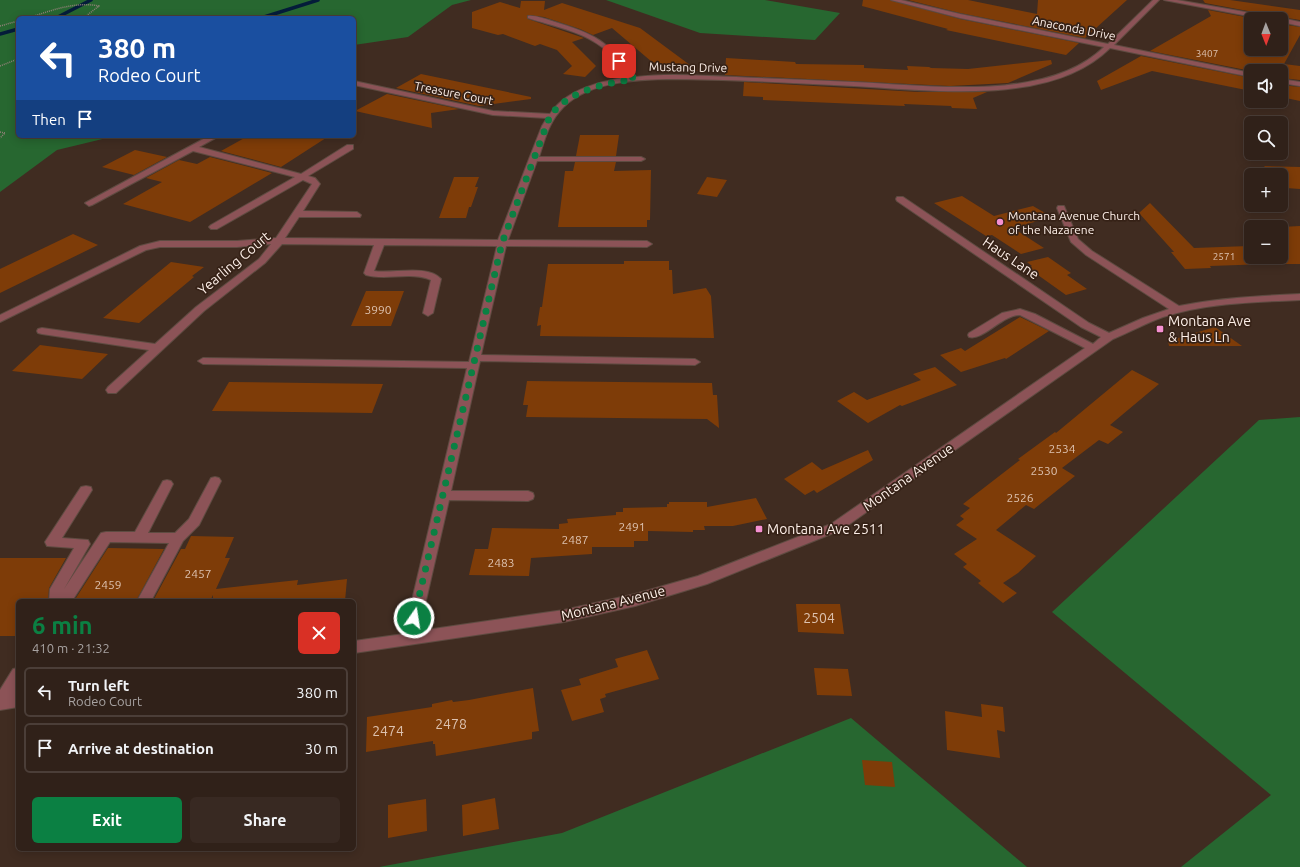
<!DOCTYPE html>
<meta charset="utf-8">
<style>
body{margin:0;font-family:Ubuntu,sans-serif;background:#382922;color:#f1f3f6;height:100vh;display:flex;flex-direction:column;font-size:15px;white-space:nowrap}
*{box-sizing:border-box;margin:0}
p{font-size:13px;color:#a8a3a2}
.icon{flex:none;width:22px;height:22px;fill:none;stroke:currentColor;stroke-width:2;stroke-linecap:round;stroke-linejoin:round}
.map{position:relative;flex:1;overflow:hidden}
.drawer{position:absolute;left:16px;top:599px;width:340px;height:252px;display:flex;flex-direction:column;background:#302119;border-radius:6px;box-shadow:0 2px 10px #0003,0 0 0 1px #4b3e38}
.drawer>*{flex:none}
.guide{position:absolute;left:16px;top:16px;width:340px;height:122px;border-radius:6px;box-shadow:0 2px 10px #0003,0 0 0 1px #4b3e38;background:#1a4fa0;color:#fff;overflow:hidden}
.needle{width:26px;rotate:179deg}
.controls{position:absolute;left:1244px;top:12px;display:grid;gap:8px}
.controls a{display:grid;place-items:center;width:44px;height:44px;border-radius:6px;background:#302119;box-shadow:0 2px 10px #0003,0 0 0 1px #4b3e38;font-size:20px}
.pin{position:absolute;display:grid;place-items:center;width:34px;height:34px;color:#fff;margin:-17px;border-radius:8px;box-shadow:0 2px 6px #0006}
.me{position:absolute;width:44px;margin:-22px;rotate:13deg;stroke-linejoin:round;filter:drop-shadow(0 0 3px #0008)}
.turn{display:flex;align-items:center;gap:14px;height:84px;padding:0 16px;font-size:18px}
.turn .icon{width:52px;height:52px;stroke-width:2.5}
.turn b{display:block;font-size:28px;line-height:34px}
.then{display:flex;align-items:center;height:38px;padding:0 16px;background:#0003;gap:8px;font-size:15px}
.round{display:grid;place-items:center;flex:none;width:42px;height:42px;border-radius:6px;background:#382922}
.headline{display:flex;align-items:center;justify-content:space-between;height:68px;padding:0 16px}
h1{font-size:24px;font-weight:600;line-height:30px;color:#0b8043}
.cta{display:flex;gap:8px;margin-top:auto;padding:8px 16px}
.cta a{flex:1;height:46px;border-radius:6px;background:#0b8043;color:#fff;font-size:16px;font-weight:600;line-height:46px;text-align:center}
.cta a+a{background:#382922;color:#f1f3f6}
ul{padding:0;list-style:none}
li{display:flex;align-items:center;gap:12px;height:50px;margin:0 8px 6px;padding:0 8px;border:2px solid #4b3e38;border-radius:6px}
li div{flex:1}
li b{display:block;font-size:15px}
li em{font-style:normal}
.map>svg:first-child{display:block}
.forest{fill:#276730}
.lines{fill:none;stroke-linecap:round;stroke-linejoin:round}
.stream{stroke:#041c3a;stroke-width:3.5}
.building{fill:#7e3c08}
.minor-casing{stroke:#5e4b41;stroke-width:2}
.path{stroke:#938279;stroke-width:1.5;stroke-dasharray:1 1;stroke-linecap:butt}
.minor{fill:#8c5357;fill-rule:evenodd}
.route{stroke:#0b8043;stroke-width:7;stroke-dasharray:0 12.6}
.poi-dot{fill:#f590d1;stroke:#362217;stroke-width:1.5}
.labels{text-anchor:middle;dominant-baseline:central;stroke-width:3.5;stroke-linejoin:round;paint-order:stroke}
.far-number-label{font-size:10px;fill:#ddc2b0}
.far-street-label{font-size:12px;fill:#fdefe8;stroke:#362217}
.far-poi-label{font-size:12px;fill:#fdefe8;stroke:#362217;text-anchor:start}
.number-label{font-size:12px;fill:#ddc2b0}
.street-label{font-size:14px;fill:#fdefe8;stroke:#362217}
.poi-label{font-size:14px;fill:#fdefe8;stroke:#362217;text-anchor:start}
.near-number-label{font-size:14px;fill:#ddc2b0}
</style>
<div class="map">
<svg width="1300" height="867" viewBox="0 0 1300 867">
<rect width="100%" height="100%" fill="#402c21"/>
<g class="forest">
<polygon points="0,0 471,0 452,5 408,37 354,45 354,18 18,18 18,136 115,136 57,150 0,192"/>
<polygon points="606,0 765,0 840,13 815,40 700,33"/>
<polygon points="1300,417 1300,867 1181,867 1271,795 1052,612 1259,420"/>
<polygon points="851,718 1027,867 379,867 562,833"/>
</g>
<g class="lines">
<g class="stream">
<polyline points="56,18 91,0"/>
<polyline points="117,18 142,18"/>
<polyline points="261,18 318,0"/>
<polyline points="0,34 18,29"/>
</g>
</g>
<g class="building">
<polygon points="863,0 890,0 960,19 1079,43 1066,55 946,30 948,29 862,6"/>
<polygon points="908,0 968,0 1037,14 1038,0 1127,0 1085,38 960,13"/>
<polygon points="1203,0 1230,0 1300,10 1300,20 1281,17 1278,18 1274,16 1205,3"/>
<polygon points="521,1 545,1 544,10 562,3 640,28 698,71 652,62 612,28 593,35 580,29 544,17 527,15 528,19 584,38 572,42 596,66 585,77 563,74 572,66 557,50 540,44 535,46 503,34 498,35 472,28 472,12 500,2 520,8"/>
<polygon points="1208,10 1256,19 1251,19 1251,49 1281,49 1281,24 1300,27 1300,35 1284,64 1300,66 1300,80 1281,78 1281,71 1251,71 1150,51 1211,16"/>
<polygon points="1141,56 1251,78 1251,91 1152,71 1101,90 1097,81"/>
<polygon points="726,58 795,62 796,64 864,65 864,68 908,70 907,66 929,67 931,68 968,69 1051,60 1052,64 1008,83 950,86 725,75"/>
<polygon points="421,74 531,97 531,99 479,106 396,88"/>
<polygon points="744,82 918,92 987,92 973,98 977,109 952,108 951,106 904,104 905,106 763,100 763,97 743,96"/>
<polygon points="1281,85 1300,87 1300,101 1281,97"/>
<polygon points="387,94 459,109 431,113 432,128 355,111"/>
<polygon points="580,135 619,135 616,156 576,156"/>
<polygon points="248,136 329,136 281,167 221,151"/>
<polygon points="135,150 167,157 134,175 102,167"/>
<polygon points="210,157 272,173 190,222 123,204 162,182 146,178 179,160 197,164"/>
<polygon points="575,162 616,162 614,171 651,170 650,220 647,220 647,227 558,227 565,171 573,171"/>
<polygon points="1264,166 1300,167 1300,189 1286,188 1281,184 1281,175 1273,175"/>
<polygon points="454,177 479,177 475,187 478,187 471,207 469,207 466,218 439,218"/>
<polygon points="707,177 727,180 717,197 697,194"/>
<polygon points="962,196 994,216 1033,206 1052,217 1013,228 1044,248 1021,254 992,235 986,236 934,203"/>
<polygon points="1150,203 1194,248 1249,246 1251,248 1251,257 1260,257 1267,264 1210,266 1211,268 1185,269 1171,252 1174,252 1139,213"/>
<polygon points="1300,226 1300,264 1281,264 1281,227"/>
<polygon points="73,234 98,245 0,293 0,269"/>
<polygon points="1048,257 1071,273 1067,275 1087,289 1066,295 1028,268 1032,266 1027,262"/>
<polygon points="624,261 669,261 669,270 672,270 673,294 706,288 711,296 714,338 540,336 541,325 537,326 540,307 542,307 548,264 624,264"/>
<polygon points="171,262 204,267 192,276 194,277 139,323 103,318"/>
<polygon points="366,291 404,291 391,326 351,326"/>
<polygon points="1020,317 1049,331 1006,359 1005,358 961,372 940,355 961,348 965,351"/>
<polygon points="1215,327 1242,346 1169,346 1168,341"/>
<polygon points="40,345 108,354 82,379 12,371"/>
<polygon points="935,367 957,385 902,406 900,405 868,423 837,401 854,392 867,400 921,380 913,374"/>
<polygon points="1132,370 1159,384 1110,425 1123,432 1108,444 1099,440 1062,468 1075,476 1034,509 1026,505 996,530 1036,556 1018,573 1003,583 1017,593 1003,603 978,583 981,581 963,567 967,564 954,554 977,539 956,525 964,519 960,516 970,508 963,504 1020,460 1018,459 1055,432 1056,433"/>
<polygon points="527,381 712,383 713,395 717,395 719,428 707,419 526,417 528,405 523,405"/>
<polygon points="229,382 383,384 372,413 212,411"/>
<polygon points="868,450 873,460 817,493 814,490 805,495 784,479 812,462 822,470"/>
<polygon points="756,498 767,519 733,526 704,526 705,530 693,530 693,532 648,531 648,541 634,541 634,547 592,547 592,554 531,558 529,576 469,575 475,549 488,549 492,528 559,529 559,524 568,523 567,519 616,515 616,512 623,512 623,508 667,507 667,504 669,504 669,502 707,502 707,507"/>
<polygon points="191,536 234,537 225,558 230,558 216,589 298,580 297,585 347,579 345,601 213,601 213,595 210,601 153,601 181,549 185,549"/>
<polygon points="108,548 164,549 136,601 74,601"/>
<polygon points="0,558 66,558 49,588 48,601 18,601 18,636 0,636"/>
<polygon points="796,604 840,604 844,634 798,632"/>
<polygon points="647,650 659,679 605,694 606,697 600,699 604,712 572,721 561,690 581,685 579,679 618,667 615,659"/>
<polygon points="814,668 848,669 852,696 817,695"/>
<polygon points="533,688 539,731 532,732 532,739 436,756 435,744 433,744 433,741 366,752 367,717 432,707 432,704 452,700 453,702 469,700"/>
<polygon points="981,704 1003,707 1005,732 997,730 1000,758 947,750 945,711 982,717"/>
<polygon points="862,760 892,762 895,787 865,785"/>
<polygon points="495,798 499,829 463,836 462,805"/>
<polygon points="426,799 427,831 388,838 388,805"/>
</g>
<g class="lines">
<defs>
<g id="minor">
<path d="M 891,0 L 901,0 L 960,14 L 1108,44 L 1153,0 L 1159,0 L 1114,45 L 1251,73 L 1251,77 L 1110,48 C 1051,107 931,90 854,86 C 792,83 729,79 667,79 C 631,80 584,82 559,112 C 548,125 544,142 539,157 L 641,157 L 645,159 L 641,161 L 537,161 L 508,240 L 647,241 L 652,244 L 647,247 L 506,246 L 481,355 L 695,359 L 700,362 L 695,365 L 480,361 L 451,491 L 528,491 L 533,493 L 534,496 L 533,499 L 528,501 L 449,500 L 419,631 L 564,610 L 635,594 L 698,576 L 831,524 L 1085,348 L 1020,315 C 1002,315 983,341 969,337 L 968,335 L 969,333 L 1002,313 L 1020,309 L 1035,314 L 1093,344 L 1101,337 L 1081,327 L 897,201 L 896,199 L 897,197 L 903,197 L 1089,323 L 1109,333 L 1143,318 L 1169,309 L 1086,255 L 1071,242 L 1057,208 L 1058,206 L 1064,206 L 1078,239 L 1092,251 L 1179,306 C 1219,298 1259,296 1300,294 L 1300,300 C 1254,302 1207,303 1163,317 C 1146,323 1130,332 1113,339 L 841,530 L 707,584 L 635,606 L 564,622 L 354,653 L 354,641 L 404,634 L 467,368 L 203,364 L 198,361 L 203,358 L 469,362 L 497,246 L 384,245 L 374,271 C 392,274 428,264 441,279 L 433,313 L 428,316 L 423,313 L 431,280 C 411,271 386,281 366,275 L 364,273 L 374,245 L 282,244 L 265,263 L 204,311 L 116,393 L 108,393 L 106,390 L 108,387 L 149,350 L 42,334 L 38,333 L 37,331 L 38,329 L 42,328 L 155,344 L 196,307 L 259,259 L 271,244 L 237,247 L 160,247 L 146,250 L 0,322 L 0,315 L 140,246 L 160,241 L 237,241 L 276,238 L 312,184 L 303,180 L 217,229 L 211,229 L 209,227 L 211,225 L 295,177 L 193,151 L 92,205 L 89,206 L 85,203 L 209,136 L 219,136 L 199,147 L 301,174 L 347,145 L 353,145 L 353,149 L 308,176 L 315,178 L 320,184 L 303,211 L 357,212 L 361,215 L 360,217 L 299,217 L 285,238 L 498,240 L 529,159 L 542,126 L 547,118 L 493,115 L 354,85 L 354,81 L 493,111 L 550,114 C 566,89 602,81 629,77 C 621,67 613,55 602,47 C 581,31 553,26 528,18 L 528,16 C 535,15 545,19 552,21 C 596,34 607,41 636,77 C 669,73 702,76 736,77 C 775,79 814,80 853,82 C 927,85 1047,103 1104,47 L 960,18 Z"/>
<polygon points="1164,0 1177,0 1274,17 1277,19 1264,19"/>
<polygon points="1281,18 1300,22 1300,26 1281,22 1281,19 1279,19"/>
<polygon points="1281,79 1300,82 1300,86 1281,83"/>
<polygon points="215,477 219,478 221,481 199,525 183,541 151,601 137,601 169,543 110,542 72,601 49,601 50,589 74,548 47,546 45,542 81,487 86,486 91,487 92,490 62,538 88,540 90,544 64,589 101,533 106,532 135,532 163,481 167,480 171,481 173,484 148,533 175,533 189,519 211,478"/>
<polygon points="18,668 18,688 15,694 18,693 18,707 0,710 0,690 13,669"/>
</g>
</defs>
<use href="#minor" class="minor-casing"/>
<g class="path">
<path d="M 28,18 C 50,11 75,1 99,6 L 86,16 L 108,18"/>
<polyline points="0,26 18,21"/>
<polyline points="0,66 18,59"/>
<polyline points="0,132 5,133 0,138"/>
</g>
<use href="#minor" class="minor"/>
</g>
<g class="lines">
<path class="route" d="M 414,618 L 502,243 L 550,116 C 569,90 604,84 634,79 L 619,61"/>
</g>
<g class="poi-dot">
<circle cx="1000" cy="222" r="4"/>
<rect x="1156" y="325" width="8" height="8" rx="2"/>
<rect x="755" y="525" width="8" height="8" rx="2"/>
</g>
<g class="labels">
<g class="far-number-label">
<text x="1207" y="53">3407</text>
<text x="1224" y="256">2571</text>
</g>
<g class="far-street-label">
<text transform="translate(1074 28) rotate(11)">Anaconda Drive</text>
<text transform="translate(688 67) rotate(1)">Mustang Drive</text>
<text transform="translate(454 93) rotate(11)">Treasure Court</text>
</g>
<g class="far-poi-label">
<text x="1008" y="215">Montana Avenue Church<tspan x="1008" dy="14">of the Nazarene</tspan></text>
</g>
<g class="number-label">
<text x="378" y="309">3990</text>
<text x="1062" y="448">2534</text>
<text x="1044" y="470">2530</text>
<text x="1020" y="497">2526</text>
<text x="632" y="526">2491</text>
<text x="575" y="539">2487</text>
<text x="501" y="562">2483</text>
<text x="198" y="573">2457</text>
<text x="108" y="584">2459</text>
</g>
<g class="street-label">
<text transform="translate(1011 258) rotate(34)">Haus Lane</text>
<text transform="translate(234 263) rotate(-40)">Yearling Court</text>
<text transform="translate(908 477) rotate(-35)">Montana Avenue</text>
<text transform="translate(613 603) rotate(-14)">Montana Avenue</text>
</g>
<g class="poi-label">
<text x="1168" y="321">Montana Ave<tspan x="1168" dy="16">&amp; Haus Ln</tspan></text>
<text x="767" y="529">Montana Ave 2511</text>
</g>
<g class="near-number-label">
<text x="819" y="618">2504</text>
<text x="451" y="724">2478</text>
<text x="388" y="731">2474</text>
</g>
</g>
</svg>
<div class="controls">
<a><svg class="needle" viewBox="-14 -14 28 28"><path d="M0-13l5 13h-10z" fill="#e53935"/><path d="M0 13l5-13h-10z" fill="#a8a3a2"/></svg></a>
<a><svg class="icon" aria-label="sound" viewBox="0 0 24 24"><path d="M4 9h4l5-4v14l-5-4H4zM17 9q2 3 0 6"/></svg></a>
<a><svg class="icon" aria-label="search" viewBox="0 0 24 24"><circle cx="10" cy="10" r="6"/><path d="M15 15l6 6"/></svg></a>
<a>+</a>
<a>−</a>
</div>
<div class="pin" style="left:619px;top:61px;background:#d93025"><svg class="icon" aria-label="arrive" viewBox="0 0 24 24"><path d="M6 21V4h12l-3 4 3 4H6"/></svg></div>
<svg class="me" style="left:414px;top:618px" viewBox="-20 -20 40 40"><circle r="17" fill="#0b8043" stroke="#fff" stroke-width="3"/><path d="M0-11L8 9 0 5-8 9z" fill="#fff"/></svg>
<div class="guide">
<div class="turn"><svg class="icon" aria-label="left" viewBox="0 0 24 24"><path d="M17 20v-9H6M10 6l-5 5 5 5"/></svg><div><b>380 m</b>Rodeo Court</div></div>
<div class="then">Then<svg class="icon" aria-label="arrive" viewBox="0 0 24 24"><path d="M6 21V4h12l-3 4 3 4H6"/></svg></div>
</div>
<section class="drawer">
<div class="headline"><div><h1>6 min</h1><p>410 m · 21:32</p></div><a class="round" style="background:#d93025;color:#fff"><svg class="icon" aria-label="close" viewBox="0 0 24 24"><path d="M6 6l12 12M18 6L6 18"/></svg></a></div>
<ul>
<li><svg class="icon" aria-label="left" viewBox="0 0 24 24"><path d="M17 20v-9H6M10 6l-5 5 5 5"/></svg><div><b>Turn left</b><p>Rodeo Court</p></div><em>380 m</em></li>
<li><svg class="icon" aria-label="arrive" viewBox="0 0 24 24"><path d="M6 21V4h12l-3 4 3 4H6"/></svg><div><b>Arrive at destination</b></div><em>30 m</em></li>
</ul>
<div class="cta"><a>Exit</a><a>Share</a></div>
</section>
</div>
